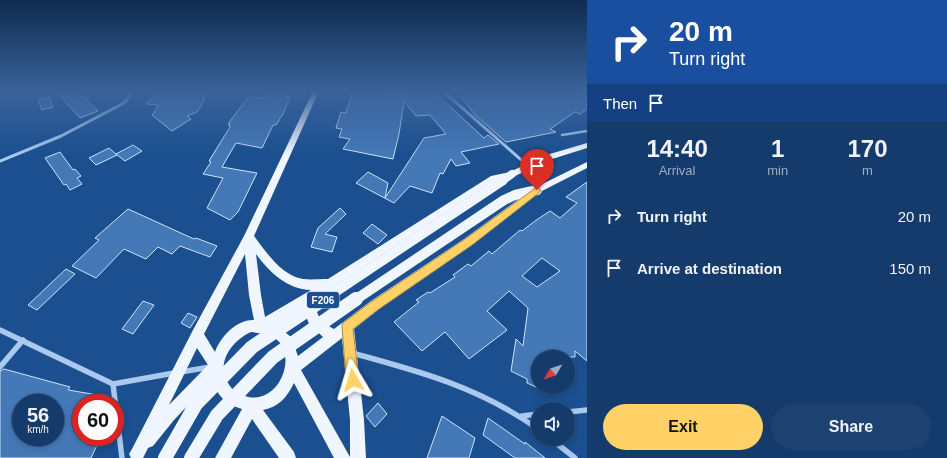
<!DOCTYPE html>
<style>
body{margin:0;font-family:Helvetica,sans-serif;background:#1d4271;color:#f1f3f6;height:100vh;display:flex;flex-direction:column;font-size:15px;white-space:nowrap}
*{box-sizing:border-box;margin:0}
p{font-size:13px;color:#9dadc1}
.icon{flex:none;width:22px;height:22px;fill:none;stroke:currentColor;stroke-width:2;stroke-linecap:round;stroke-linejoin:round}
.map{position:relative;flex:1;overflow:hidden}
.sheet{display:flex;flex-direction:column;background:#143b6b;width:360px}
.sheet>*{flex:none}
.hud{background:#1a4fa0;color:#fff;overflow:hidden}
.needle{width:26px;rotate:231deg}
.buttons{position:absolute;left:531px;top:350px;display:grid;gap:8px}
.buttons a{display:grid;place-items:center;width:44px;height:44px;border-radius:50%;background:#143b6b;box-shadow:0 2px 6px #0003,0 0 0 1px #33557e;font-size:20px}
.speed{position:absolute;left:12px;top:394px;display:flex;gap:8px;font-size:20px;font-weight:700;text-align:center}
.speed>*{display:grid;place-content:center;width:52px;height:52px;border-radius:50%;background:#143b6b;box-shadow:0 2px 6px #0003,0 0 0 1px #33557e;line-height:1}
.speed small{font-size:10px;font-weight:400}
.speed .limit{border:6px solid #d22;background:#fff;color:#111}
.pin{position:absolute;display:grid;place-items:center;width:34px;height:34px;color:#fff;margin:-41px -17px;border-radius:50% 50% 50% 0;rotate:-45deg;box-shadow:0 0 4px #0007}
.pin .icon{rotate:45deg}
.me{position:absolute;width:44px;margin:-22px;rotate:353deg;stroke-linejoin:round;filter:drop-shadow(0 0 3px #0008)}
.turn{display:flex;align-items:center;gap:14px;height:84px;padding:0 16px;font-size:18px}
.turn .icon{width:52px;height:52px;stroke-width:2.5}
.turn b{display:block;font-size:28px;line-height:34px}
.then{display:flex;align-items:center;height:38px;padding:0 16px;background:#0003;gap:8px;font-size:15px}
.eta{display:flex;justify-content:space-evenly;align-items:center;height:68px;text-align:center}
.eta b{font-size:24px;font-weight:600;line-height:28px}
.cta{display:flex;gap:8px;margin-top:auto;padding:8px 16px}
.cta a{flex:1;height:46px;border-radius:24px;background:#ffd166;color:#111;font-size:16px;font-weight:600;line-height:46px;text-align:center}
.cta a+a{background:#1d4271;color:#f1f3f6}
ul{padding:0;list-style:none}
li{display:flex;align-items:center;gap:12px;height:52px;padding:0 16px}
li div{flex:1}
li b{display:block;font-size:15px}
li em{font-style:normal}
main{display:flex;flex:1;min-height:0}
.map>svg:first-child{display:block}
.building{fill:#4478b7;stroke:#cfe3fa;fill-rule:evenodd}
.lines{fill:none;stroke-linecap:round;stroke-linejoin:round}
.service{stroke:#a9c9ee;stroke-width:2.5}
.minor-far1{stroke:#a9c9ee;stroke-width:3}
.minor{stroke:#a9c9ee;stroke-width:5.5}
.primary{fill:#f0f6ff;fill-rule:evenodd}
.primary-bridge-far2{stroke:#f0f6ff;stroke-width:8}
.primary-bridge-far1{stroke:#f0f6ff;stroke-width:10}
.primary-bridge{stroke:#f0f6ff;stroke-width:14}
.route{fill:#ffd166;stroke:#a68842}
.labels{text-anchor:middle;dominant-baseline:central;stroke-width:3;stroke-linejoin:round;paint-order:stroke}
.shield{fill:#1b4f8f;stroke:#bbcadd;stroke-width:1}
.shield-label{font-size:10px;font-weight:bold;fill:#fff}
</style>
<main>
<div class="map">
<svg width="587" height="458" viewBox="0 0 587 458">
<rect width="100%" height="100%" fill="#1b4f8f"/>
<g class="building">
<polygon points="56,91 78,91 98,111 80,118"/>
<polygon points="158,91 209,91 202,99 205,99 197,112 187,116 191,119 172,131 152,115 159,105 146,104"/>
<polygon points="273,91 287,91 284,96 290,97 283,114 276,125 273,125 262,148 236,143 222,167 257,173 238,212 230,220 207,208 223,178 203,174 211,162 209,161 230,127 229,126 230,124 228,124 249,96 267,99"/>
<polygon points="353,91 392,91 391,95 417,91 433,91 484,138 488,135 499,144 461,152 470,163 456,166 451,159 443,174 440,173 432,193 410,186 394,203 356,183 368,172 388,183 385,198 424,138 446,134 430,115 416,116 404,101 399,134 393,159 343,149 350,139 339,137 342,129 336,128 341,112 346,113"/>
<polygon points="457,91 571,91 587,97 587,109 580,114 575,112 550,129 556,132 506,142 475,115"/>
<polygon points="49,97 53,107 42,110 38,100"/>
<polygon points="133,145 142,151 125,161 116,154"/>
<polygon points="109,148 117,155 96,165 89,158"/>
<polygon points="60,152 73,170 75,169 81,176 77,178 82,184 70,190 66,184 64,185 45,158"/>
<path d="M 587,182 L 587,361 L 575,351 L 575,357 L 538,357 L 538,388 L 527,383 L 527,379 L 511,371 L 516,339 L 523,346 L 528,308 L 509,291 L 487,311 L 507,330 L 469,359 L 445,332 L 422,351 L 394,322 L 419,302 L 416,300 L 428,292 L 430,293 L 455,277 L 453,275 L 468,264 L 471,266 L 489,251 L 492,254 L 520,230 L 522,231 L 535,221 L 550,211 L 560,218 L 577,203 L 566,197 ZM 542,258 L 560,271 L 537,287 L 522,276 Z"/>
<polygon points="340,208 346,214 325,234 337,237 332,252 311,247 318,228"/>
<polygon points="128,209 194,239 196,238 217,246 210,257 180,246 172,254 158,247 146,259 124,249 96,278 72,266 99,240 95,238"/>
<polygon points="372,224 387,235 378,244 363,233"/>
<polygon points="66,269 75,274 37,310 28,305"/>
<polygon points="143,301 154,305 133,334 122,329"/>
<polygon points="188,313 197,317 190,328 181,323"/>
<path d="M 4,369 L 70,387 L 68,390 L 110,397 L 111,403 L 81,403 L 81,439 L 98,443 L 91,458 L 0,458 L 0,371 ZM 21,403 L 55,403 L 55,437 L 21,437 Z"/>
<polygon points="378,403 387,414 375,427 366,416"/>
<polygon points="442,416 475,438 469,458 427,458"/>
<polygon points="488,418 525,444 525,442 545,458 515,458 483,435"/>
</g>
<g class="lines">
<g class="service">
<polyline points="582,91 587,92"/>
<polyline points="562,135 587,131"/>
</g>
<g class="minor-far1">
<polyline points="443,91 528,166"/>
<polyline points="0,161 61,136 124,103 130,95 130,91"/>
</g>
<g class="minor">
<polyline points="0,330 113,384 174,373"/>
<path d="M 352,353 C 419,371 481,388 538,429"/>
<polyline points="0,367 23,340"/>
<polyline points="181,372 210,367"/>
<polyline points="113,384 122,458"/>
<polyline points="568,412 587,410"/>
<polyline points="522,416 538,414"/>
<polyline points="551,439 575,458"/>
</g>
<path class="primary" d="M 313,91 L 319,91 L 254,236 C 267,253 281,275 303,279 C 311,280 320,279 328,279 L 491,176 L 510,172 L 543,156 L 587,143 L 587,148 L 549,160 L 515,176 L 496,180 L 487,185 L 313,301 C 319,317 318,320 334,329 L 371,301 L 464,239 L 534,188 L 587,162 L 587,168 L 540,192 L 472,245 L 379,309 L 354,329 L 364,420 L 366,458 L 334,458 L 294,383 C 287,397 279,407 263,410 L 294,452 L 296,458 L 279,458 L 252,419 L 231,458 L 215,458 L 242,409 C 226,404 218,397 212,380 L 174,420 L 153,446 L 148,448 L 143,458 L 131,458 L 129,454 L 132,449 L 193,330 L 244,236 ZM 245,254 L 249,295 L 254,320 C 237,319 220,337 215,352 L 204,334 ZM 256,254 C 270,273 287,289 311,290 L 265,317 L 261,295 ZM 303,308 L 309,324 L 323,337 L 298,356 L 291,337 L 275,324 ZM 251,332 C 257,333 264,333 269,335 C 302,347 281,408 245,396 C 239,394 234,392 230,386 C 214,365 231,341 251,332 ZM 342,338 L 350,420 L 350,457 L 301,370 ZM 197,348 L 208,365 L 169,405 Z"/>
<polyline class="primary-bridge-far2" points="502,181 512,174"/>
<g class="primary-bridge-far1">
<polyline points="323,300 503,180"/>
<polyline points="355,300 504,200 515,195 537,190"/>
</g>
<g class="primary-bridge">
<polyline points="165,458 196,404 252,347 324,299"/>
<polyline points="191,458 217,415 273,357 356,299"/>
</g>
</g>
<linearGradient id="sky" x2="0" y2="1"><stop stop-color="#0f2b4f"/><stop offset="0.59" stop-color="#39639b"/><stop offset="1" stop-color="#39639b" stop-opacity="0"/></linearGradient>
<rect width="587" height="155" fill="url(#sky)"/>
<polygon class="route" points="537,187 541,190 540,192 472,245 379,309 353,329 359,380 357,384 353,386 348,384 346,380 342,326 343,323 371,302 465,239"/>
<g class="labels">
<rect class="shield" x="307" y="292" width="32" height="16" rx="3"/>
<g class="shield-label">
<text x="323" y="300">F206</text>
</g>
</g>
</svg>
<div class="buttons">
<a><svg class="needle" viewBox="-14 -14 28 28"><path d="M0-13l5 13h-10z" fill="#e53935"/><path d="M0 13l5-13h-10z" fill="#9dadc1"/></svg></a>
<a><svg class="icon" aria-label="sound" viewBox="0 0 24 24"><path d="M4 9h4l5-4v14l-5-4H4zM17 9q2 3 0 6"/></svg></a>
</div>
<div class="speed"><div>56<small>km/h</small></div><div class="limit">60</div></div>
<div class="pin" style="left:537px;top:190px;background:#d93025"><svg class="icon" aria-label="arrive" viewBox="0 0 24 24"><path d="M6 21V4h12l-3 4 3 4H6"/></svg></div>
<svg class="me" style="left:353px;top:380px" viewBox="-20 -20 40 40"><path d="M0-17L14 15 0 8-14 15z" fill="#ffd166" stroke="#fff" stroke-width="4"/></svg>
</div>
<section class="sheet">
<div class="hud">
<div class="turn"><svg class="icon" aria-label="right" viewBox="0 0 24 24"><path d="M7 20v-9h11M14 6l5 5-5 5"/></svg><div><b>20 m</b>Turn right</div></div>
<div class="then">Then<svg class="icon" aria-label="arrive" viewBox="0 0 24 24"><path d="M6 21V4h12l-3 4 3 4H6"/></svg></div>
</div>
<div class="eta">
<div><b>14:40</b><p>Arrival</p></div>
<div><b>1</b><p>min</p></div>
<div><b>170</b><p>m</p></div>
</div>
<ul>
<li><svg class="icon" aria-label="right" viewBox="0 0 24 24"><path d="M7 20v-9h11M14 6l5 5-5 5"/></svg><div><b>Turn right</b></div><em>20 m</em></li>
<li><svg class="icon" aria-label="arrive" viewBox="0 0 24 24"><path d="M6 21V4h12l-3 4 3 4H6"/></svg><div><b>Arrive at destination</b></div><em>150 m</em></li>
</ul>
<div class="cta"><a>Exit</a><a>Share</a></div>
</section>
</main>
